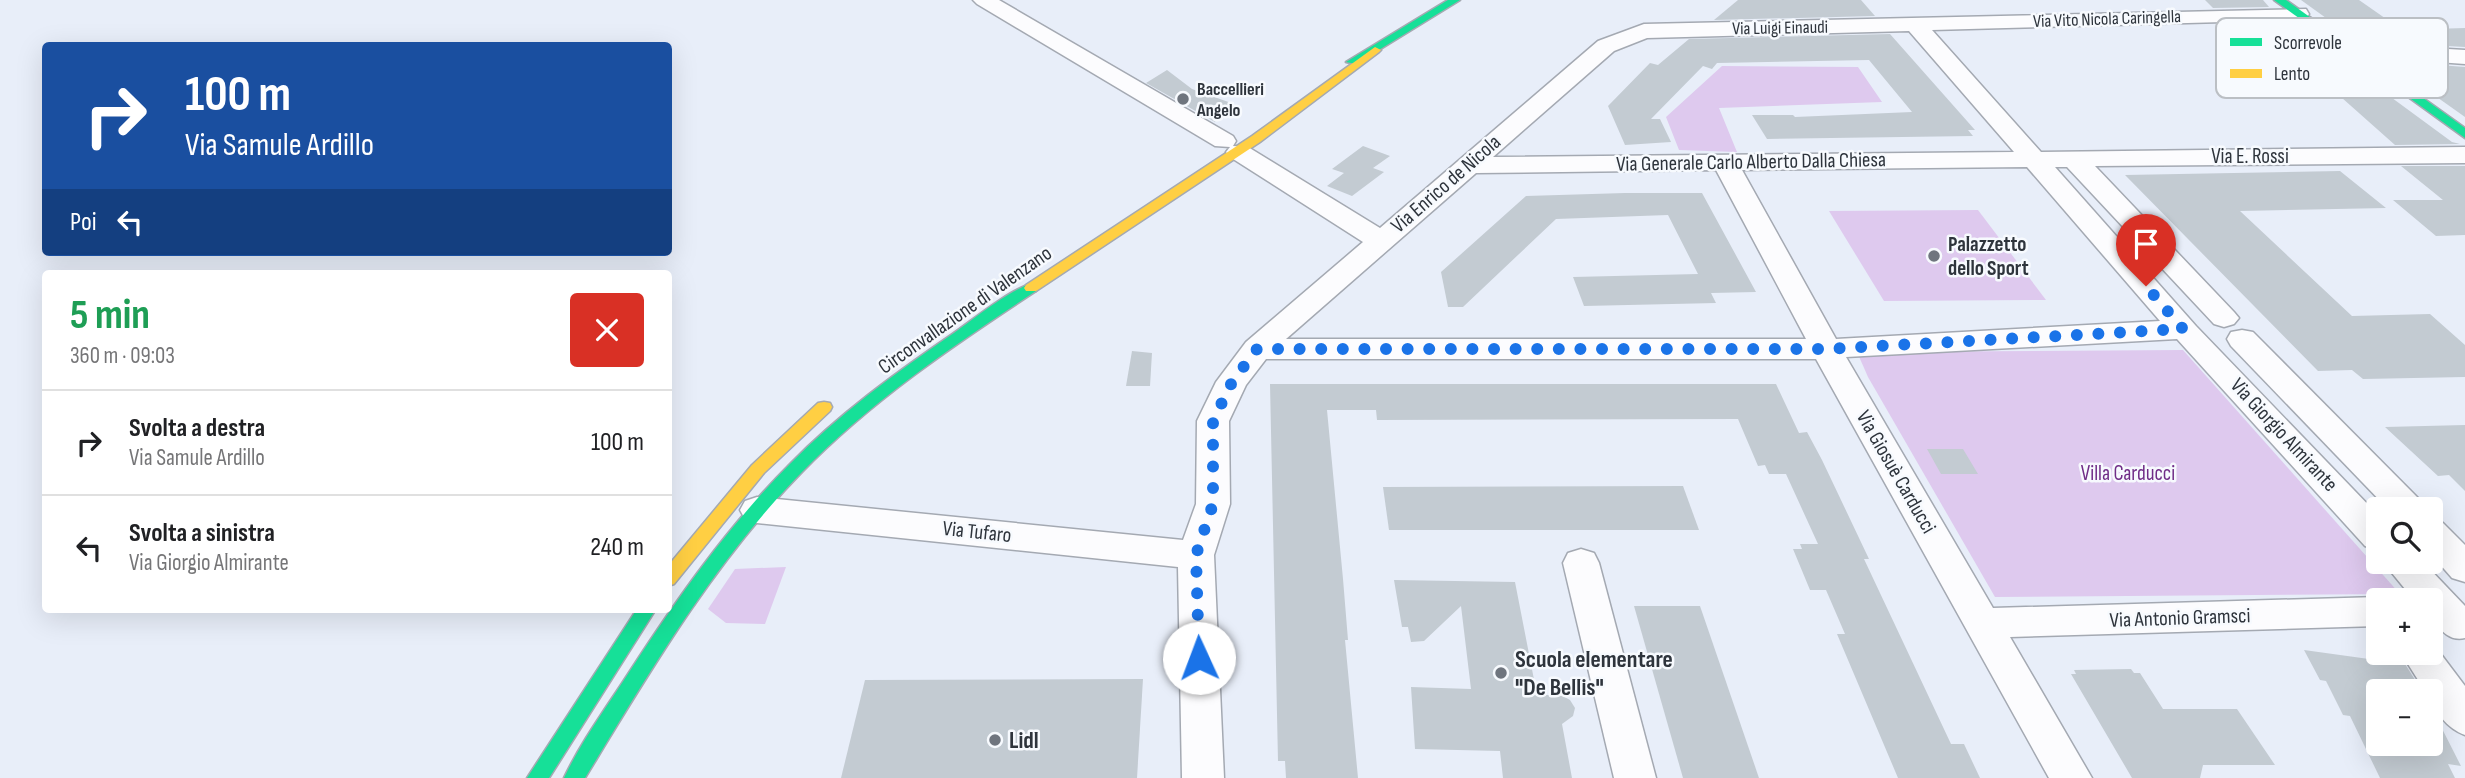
<!DOCTYPE html>
<html lang="it">
<meta charset="utf-8">
<style>
body{margin:0;font-family:"Sofia Sans Condensed",sans-serif;background:#f2f2f2;color:#202124;height:100vh;display:flex;flex-direction:column;font-size:26px;white-space:nowrap}
*{box-sizing:border-box;margin:0}
p{font-size:23px;color:#757577}
.icon{flex:none;width:38px;height:38px;fill:none;stroke:currentColor;stroke-width:2;stroke-linecap:round;stroke-linejoin:round}
.map{position:relative;flex:1;overflow:hidden}
.panel{position:absolute;left:42px;top:270px;width:630px;height:343px;display:flex;flex-direction:column;background:#fff;border-radius:7px;box-shadow:0 7px 28px #0002}
.panel>*{flex:none}
.top-card{position:absolute;left:42px;top:42px;width:630px;height:214px;border-radius:7px;box-shadow:0 7px 28px #0002;background:#1a4fa0;color:#fff;overflow:hidden}
.fabs{position:absolute;left:2366px;top:497px;display:grid;gap:14px}
.fabs a{display:grid;place-items:center;width:77px;height:77px;border-radius:7px;background:#fff;box-shadow:0 7px 28px #0002;font-size:35px}
.pin{position:absolute;display:grid;place-items:center;width:60px;height:60px;color:#fff;margin:-72px -30px;border-radius:50% 50% 50% 0;rotate:-45deg;box-shadow:0 0 7px #0007}
.pin .icon{rotate:45deg}
.me{position:absolute;width:77px;margin:-38px;rotate:358deg;stroke-linejoin:round;filter:drop-shadow(0 0 5px #0008)}
.turn{display:flex;align-items:center;gap:24px;height:147px;padding:0 28px;font-size:32px}
.turn .icon{width:91px;height:91px;stroke-width:2.5}
.turn b{display:block;font-size:49px;line-height:60px}
.then{display:flex;align-items:center;height:66px;padding:0 28px;background:#0003;gap:14px;font-size:26px}
.round{display:grid;place-items:center;flex:none;width:74px;height:74px;border-radius:7px;background:#f2f2f2}
.overview{display:flex;align-items:center;justify-content:space-between;height:119px;padding:0 28px}
h1{font-size:42px;font-weight:700;line-height:52px;color:#1e9e55}
ul{padding:0;list-style:none}
li{display:flex;align-items:center;gap:21px;height:105px;padding:0 28px;border-top:2px solid #e0e0e0}
li div{flex:1}
li b{display:block;font-size:26px}
li em{font-style:normal}
.map>svg:first-child{display:block}
.green{fill:#dec9ee}
.building{fill:#c3cbd2}
.lines{fill:none;stroke-linecap:round;stroke-linejoin:round}
.street-casing{stroke:#a4a9b2;stroke-width:3}
.fast-casing{stroke:#a4a9b2;stroke-width:3}
.slow-casing{stroke:#a4a9b2;stroke-width:3}
.street{fill:#fcfcfe;fill-rule:evenodd}
.fast{fill:#16e098;fill-rule:evenodd}
.slow{fill:#ffcf43;fill-rule:evenodd}
.route{stroke:#1a73e8;stroke-width:12;stroke-dasharray:0 21.6}
.poi-dot{fill:#6f757e;stroke:#f7fafe;stroke-width:2.5}
.labels{text-anchor:middle;dominant-baseline:central;stroke-width:5;stroke-linejoin:round;paint-order:stroke}
.far-street-label{font-size:18px;fill:#2e343c;stroke:#f7fafe}
.far-poi-label{font-size:18px;font-weight:bold;fill:#2e343c;stroke:#f7fafe;text-anchor:start}
.street-label{font-size:21px;fill:#2e343c;stroke:#f7fafe}
.poi-label{font-size:21px;font-weight:bold;fill:#2e343c;stroke:#f7fafe;text-anchor:start}
.park-label{font-size:21px;fill:#702d87;stroke:#f7fafe}
.near-poi-label{font-size:24px;font-weight:bold;fill:#2e343c;stroke:#f7fafe;text-anchor:start}
.key{fill:#f7fafe;stroke:#bbbfc4;stroke-width:2}
.key-label{font-size:19px;fill:#2e343c}
</style>
<div class="map">
<svg width="2465" height="778" viewBox="0 0 2465 778">
<rect width="100%" height="100%" fill="#e8eef9"/>
<g class="green">
<polygon points="1722,66 1858,67 1882,102 1719,108 1737,152 1679,150 1666,117"/>
<polygon points="1978,210 2046,300 1884,301 1829,211"/>
<polygon points="2183,350 2400,594 1995,597 1868,377 1857,352"/>
<polygon points="786,567 765,624 726,623 708,609 735,569"/>
</g>
<g class="building">
<polygon points="1738,0 1861,0 1875,16 1714,20"/>
<polygon points="2205,0 2263,0 2269,7 2213,8"/>
<polygon points="2301,0 2359,0 2402,30 2465,28 2465,47 2358,41"/>
<polygon points="2290,23 2452,142 2460,144 2395,145 2279,42 2243,39 2227,25"/>
<polygon points="1890,34 1975,130 1968,130 1973,136 1767,139 1752,115 1793,115 1795,117 1912,112 1869,60 1717,63 1712,69 1703,66 1651,119 1660,119 1671,142 1625,145 1608,106 1650,63 1658,65 1689,39"/>
<polygon points="2386,61 2465,67 2465,117"/>
<polygon points="1167,70 1192,89 1234,104 1222,112 1215,122 1146,83"/>
<polygon points="1363,146 1390,156 1373,168 1384,172 1352,196 1327,186 1344,173 1332,169"/>
<polygon points="2401,166 2465,166 2465,235 2436,236 2393,200 2443,200"/>
<polygon points="2340,171 2386,208 2240,211 2352,316 2430,314 2465,345 2465,377 2363,379 2352,370 2318,371 2125,175"/>
<polygon points="1625,193 1702,193 1756,292 1711,293 1716,303 1584,306 1573,277 1698,274 1668,215 1556,219 1463,307 1448,307 1441,272 1526,196"/>
<polygon points="1132,351 1152,353 1150,386 1126,386"/>
<polygon points="1270,384 1776,384 1799,433 1807,432 1822,460 1869,559 1864,559 1951,744 1964,744 1980,778 1898,778 1837,634 1845,634 1826,590 1810,590 1793,549 1802,549 1800,544 1818,544 1786,474 1769,474 1765,465 1758,466 1738,419 1377,420 1376,410 1327,410 1343,579 1348,640 1345,640 1358,778 1286,778 1285,761 1278,761"/>
<polygon points="2465,425 2465,491 2449,475 2438,476 2385,427"/>
<polygon points="1927,449 1963,449 1978,474 1941,474"/>
<polygon points="1683,486 1699,530 1389,530 1383,487"/>
<polygon points="1394,580 1515,582 1537,695 1561,695 1570,700 1575,708 1573,716 1562,724 1572,778 1503,778 1500,751 1415,749 1411,687 1471,689 1461,606 1424,641 1411,642 1408,627 1402,627"/>
<polygon points="1634,606 1700,606 1759,778 1683,778"/>
<polygon points="2304,650 2405,664 2422,691 2378,691 2378,744 2431,744 2431,707 2461,766 2448,764 2455,778 2380,778 2350,716 2343,715 2326,681 2320,680"/>
<polygon points="2131,669 2134,673 2140,673 2163,709 2237,709 2275,765 2203,765 2200,778 2132,778 2071,674 2076,674 2074,670"/>
<polygon points="1143,679 1137,778 841,778 865,680"/>
</g>
<g class="lines">
<defs>
<g id="street">
<path d="M 973,0 L 999,0 L 1233,136 L 1236,141 L 1233,146 L 1248,147 L 1380,228 L 1598,41 L 1644,24 L 2306,9 L 2309,14 L 2306,19 L 2298,20 L 1932,30 L 2041,152 L 2465,147 L 2465,163 L 2095,166 L 2234,312 L 2239,318 L 2234,324 L 2224,327 L 2214,324 L 2067,167 L 2055,167 L 2196,326 L 2378,515 L 2378,550 L 2365,546 L 2177,339 L 1846,357 L 1993,608 L 2378,597 L 2387,600 L 2378,600 L 2378,626 L 2010,637 L 2092,778 L 2049,778 L 1816,359 L 1266,359 L 1246,385 L 1229,421 L 1230,504 L 1214,555 L 1224,778 L 1182,778 L 1178,567 L 757,523 L 745,519 L 740,510 L 745,501 L 757,497 L 1183,540 L 1196,504 L 1197,421 L 1216,382 L 1246,342 L 1363,242 L 1230,157 L 1226,152 L 1230,147 L 1215,146 L 977,4 ZM 1909,31 L 2014,152 L 1493,157 L 1614,51 L 1647,38 ZM 2027,167 L 2160,321 L 1836,339 L 1742,170 ZM 1716,170 L 1806,339 L 1286,339 L 1476,173 Z"/>
<polygon points="2348,43 2465,50 2465,64 2340,55 2337,50 2340,45"/>
<polygon points="2242,330 2253,332 2420,500 2425,509 2388,509 2231,346 2227,339 2231,332"/>
<polygon points="2431,519 2443,523 2465,545 2465,582 2452,578 2431,554"/>
<polygon points="1581,549 1594,553 1599,563 1656,778 1614,778 1563,563 1568,553"/>
<path d="M 2383,562 L 2423,562 L 2465,606 L 2465,638 C 2449,642 2440,629 2431,618 L 2431,600 L 2414,600 Z"/>
<path d="M 2431,641 L 2465,686 L 2465,735 C 2448,729 2431,710 2431,691 L 2425,691 L 2401,653 L 2431,653 Z"/>
</g>
<g id="fast">
<polygon points="1448,0 1460,0 1356,64 1346,62"/>
<polygon points="2274,0 2286,0 2465,128 2465,138"/>
<path d="M 1031,284 L 1038,288 L 1036,291 C 954,345 871,401 802,472 C 714,562 650,671 585,778 L 564,778 C 581,742 606,708 628,674 C 676,600 727,527 790,464 C 838,415 894,374 951,335 C 970,322 1010,289 1031,284 Z"/>
<polygon points="637,609 656,609 549,778 527,778"/>
</g>
<g id="slow">
<polygon points="1375,47 1381,50 1379,52 1260,142 1036,291 1026,291 1024,288 1026,285 1252,136"/>
<polygon points="824,402 830,403 832,407 830,411 764,473 674,584 668,586 668,566 752,465 818,403"/>
</g>
</defs>
<use href="#street" class="street-casing"/>
<use href="#fast" class="fast-casing"/>
<use href="#slow" class="slow-casing"/>
<use href="#street" class="street"/>
<use href="#fast" class="fast"/>
<use href="#slow" class="slow"/>
</g>
<g class="lines">
<polyline class="route" points="1199,658 1196,555 1213,504 1213,421 1232,382 1257,349 1826,349 2183,329 2146,286"/>
</g>
<g class="poi-dot">
<circle cx="1183" cy="99" r="7"/>
<circle cx="1934" cy="256" r="7"/>
<circle cx="1501" cy="673" r="7"/>
<circle cx="995" cy="740" r="7"/>
</g>
<g class="labels">
<g class="far-street-label">
<text transform="translate(2107 19) rotate(-2)">Via Vito Nicola Caringella</text>
<text transform="translate(1780 28) rotate(-1)">Via Luigi Einaudi</text>
</g>
<g class="far-poi-label">
<text x="1197" y="89">Baccellieri<tspan x="1197" dy="21">Angelo</tspan></text>
</g>
<g class="street-label">
<text x="2250" y="156">Via E. Rossi</text>
<text transform="translate(1751 162) rotate(-1)">Via Generale Carlo Alberto Dalla Chiesa</text>
<text transform="translate(1446 184) rotate(-41)">Via Enrico de Nicola</text>
<text transform="translate(965 310) rotate(-35)">Circonvallazione di Valenzano</text>
<text transform="translate(2284 435) rotate(47)">Via Giorgio Almirante</text>
<text transform="translate(1896 472) rotate(60)">Via Giosuè Carducci</text>
<text transform="translate(977 532) rotate(6)">Via Tufaro</text>
<text transform="translate(2180 618) rotate(-2)">Via Antonio Gramsci</text>
</g>
<g class="poi-label">
<text x="1948" y="244">Palazzetto<tspan x="1948" dy="24">dello Sport</tspan></text>
</g>
<g class="park-label">
<text x="2128" y="473">Villa Carducci</text>
</g>
<g class="near-poi-label">
<text x="1515" y="659">Scuola elementare<tspan x="1515" dy="28">"De Bellis"</tspan></text>
<text x="1009" y="740">Lidl</text>
</g>
</g>
<rect x="2216" y="18" width="232" height="80" rx="10" class="key"/>
<rect x="2230" y="38" width="32" height="8" fill="#16e098"/>
<rect x="2230" y="69" width="32" height="9" fill="#ffcf43"/>
<g class="key-label">
<text x="2274" y="49">Scorrevole</text>
<text x="2274" y="80">Lento</text>
</g>
</svg>
<div class="fabs">
<a><svg class="icon" aria-label="search" viewBox="0 0 24 24"><circle cx="10" cy="10" r="6"/><path d="M15 15l6 6"/></svg></a>
<a>+</a>
<a>−</a>
</div>
<div class="pin" style="left:2146px;top:286px;background:#d93025"><svg class="icon" aria-label="arrive" viewBox="0 0 24 24"><path d="M6 21V4h12l-3 4 3 4H6"/></svg></div>
<svg class="me" style="left:1199px;top:658px" viewBox="-20 -20 40 40"><circle r="19" fill="#fff"/><path d="M0-13L10 11 0 6-10 11z" fill="#1a73e8"/></svg>
<div class="top-card">
<div class="turn"><svg class="icon" aria-label="right" viewBox="0 0 24 24"><path d="M7 20v-9h11M14 6l5 5-5 5"/></svg><div><b>100 m</b>Via Samule Ardillo</div></div>
<div class="then">Poi<svg class="icon" aria-label="left" viewBox="0 0 24 24"><path d="M17 20v-9H6M10 6l-5 5 5 5"/></svg></div>
</div>
<section class="panel">
<div class="overview"><div><h1>5 min</h1><p>360 m · 09:03</p></div><a class="round" style="background:#d93025;color:#fff"><svg class="icon" aria-label="close" viewBox="0 0 24 24"><path d="M6 6l12 12M18 6L6 18"/></svg></a></div>
<ul>
<li><svg class="icon" aria-label="right" viewBox="0 0 24 24"><path d="M7 20v-9h11M14 6l5 5-5 5"/></svg><div><b>Svolta a destra</b><p>Via Samule Ardillo</p></div><em>100 m</em></li>
<li><svg class="icon" aria-label="left" viewBox="0 0 24 24"><path d="M17 20v-9H6M10 6l-5 5 5 5"/></svg><div><b>Svolta a sinistra</b><p>Via Giorgio Almirante</p></div><em>240 m</em></li>
</ul>
</section>
</div>
